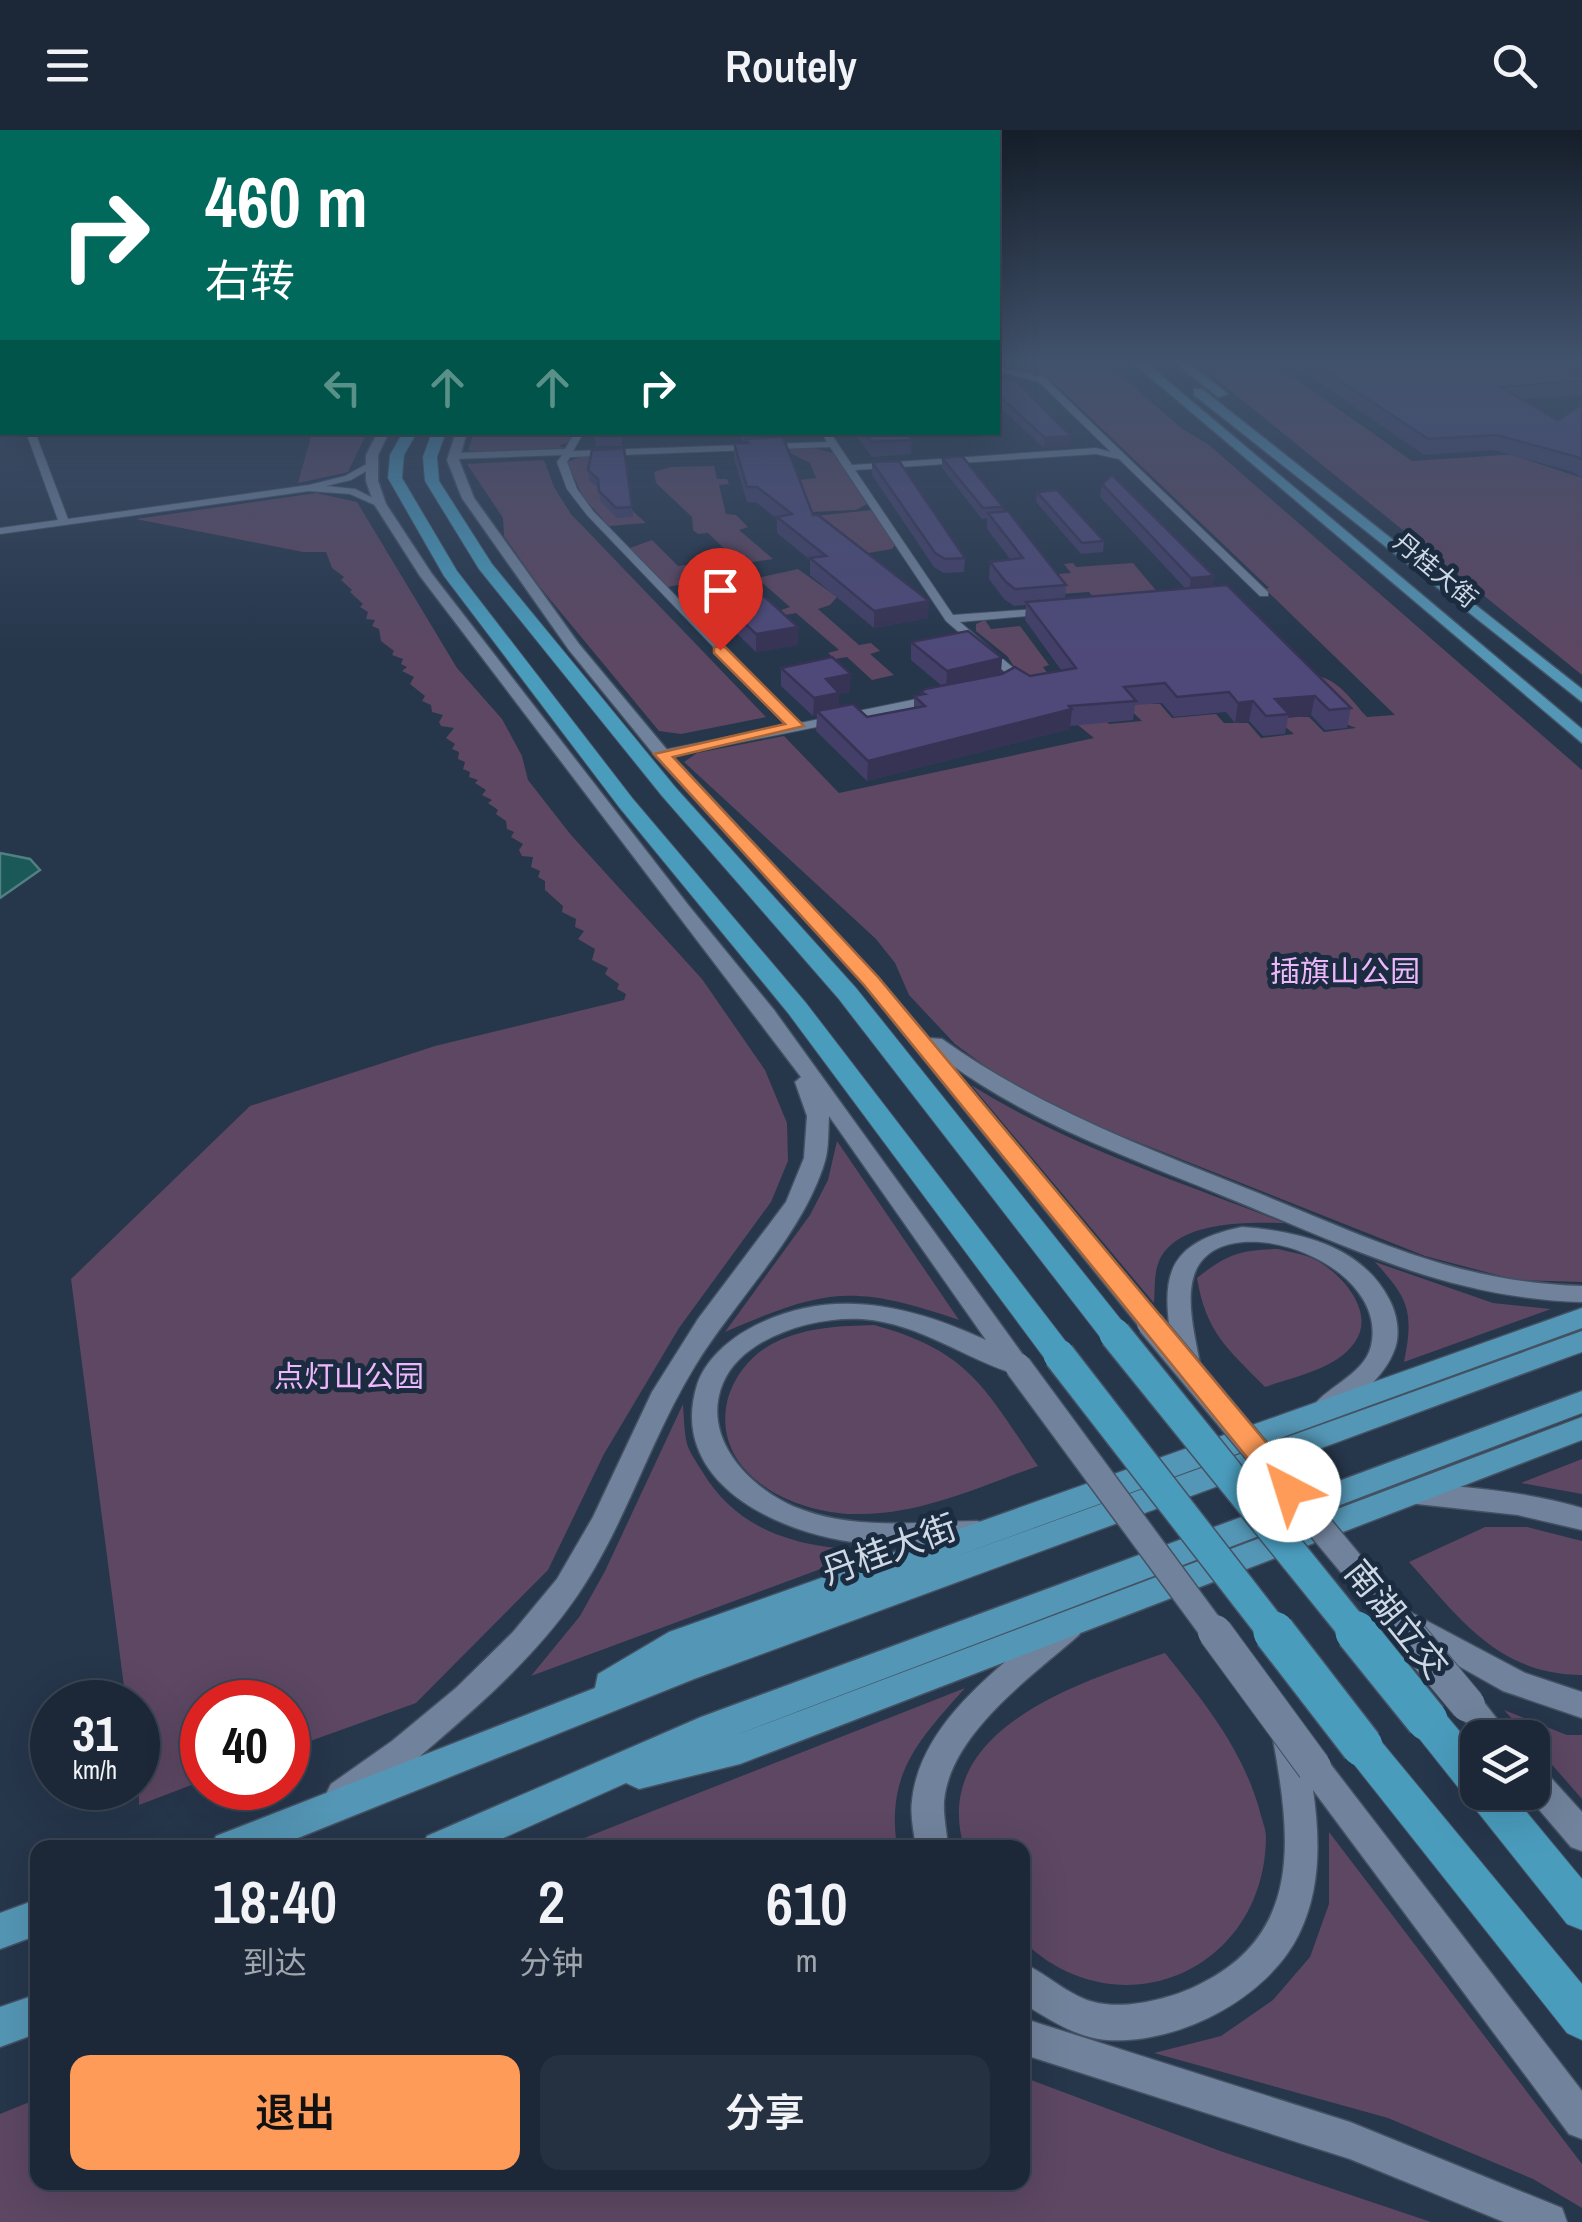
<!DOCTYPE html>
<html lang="zh">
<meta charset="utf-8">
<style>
body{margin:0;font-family:"Archivo Narrow","Noto Sans SC",sans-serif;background:#253040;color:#f1f3f6;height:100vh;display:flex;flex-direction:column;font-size:38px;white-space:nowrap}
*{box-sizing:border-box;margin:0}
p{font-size:32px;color:#a0a6ae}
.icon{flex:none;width:55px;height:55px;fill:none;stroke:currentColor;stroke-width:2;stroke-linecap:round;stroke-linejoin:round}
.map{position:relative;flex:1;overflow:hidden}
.side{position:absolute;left:30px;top:1710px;width:1000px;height:350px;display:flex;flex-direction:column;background:#1c2838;border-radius:20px;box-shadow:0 10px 40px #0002,0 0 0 2px #3a4453}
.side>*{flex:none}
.top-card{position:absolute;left:0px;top:0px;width:1000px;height:305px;box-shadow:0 10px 40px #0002,0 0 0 2px #3a4453;background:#00695c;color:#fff;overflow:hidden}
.buttons{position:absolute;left:1460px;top:1590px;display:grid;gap:20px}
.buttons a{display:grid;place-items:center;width:90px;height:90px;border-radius:20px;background:#1c2838;box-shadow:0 10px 40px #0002,0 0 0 2px #3a4453;font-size:50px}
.speed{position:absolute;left:30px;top:1550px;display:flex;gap:20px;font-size:50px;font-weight:700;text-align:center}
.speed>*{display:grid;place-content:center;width:130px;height:130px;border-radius:50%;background:#1c2838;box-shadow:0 10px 40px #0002,0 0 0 2px #3a4453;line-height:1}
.speed small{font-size:25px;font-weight:400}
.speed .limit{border:15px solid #d22;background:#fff;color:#111}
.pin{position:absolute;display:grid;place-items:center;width:85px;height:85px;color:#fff;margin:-102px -42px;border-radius:50% 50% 50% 0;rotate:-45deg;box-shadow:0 0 10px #0007}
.pin .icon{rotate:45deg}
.me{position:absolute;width:110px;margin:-55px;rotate:320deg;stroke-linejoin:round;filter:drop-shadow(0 0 8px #0008)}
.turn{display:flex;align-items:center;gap:35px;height:210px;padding:0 40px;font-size:45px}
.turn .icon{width:130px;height:130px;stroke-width:2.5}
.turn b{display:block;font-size:70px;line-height:85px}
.lanes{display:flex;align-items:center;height:95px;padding:0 40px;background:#0003;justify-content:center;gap:50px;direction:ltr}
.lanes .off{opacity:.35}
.eta{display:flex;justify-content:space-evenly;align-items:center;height:170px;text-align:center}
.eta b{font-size:60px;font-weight:600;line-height:70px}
.primary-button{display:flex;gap:20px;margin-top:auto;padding:20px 40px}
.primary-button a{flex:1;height:115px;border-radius:20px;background:#fe9b59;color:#111;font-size:40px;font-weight:600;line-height:115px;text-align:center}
.primary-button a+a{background:#253040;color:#f1f3f6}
header{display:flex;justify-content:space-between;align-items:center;height:130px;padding:0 40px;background:#1c2838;font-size:45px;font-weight:600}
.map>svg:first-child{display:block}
.green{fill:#5d4763}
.water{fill:#1b5958;stroke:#517f82;stroke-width:2.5}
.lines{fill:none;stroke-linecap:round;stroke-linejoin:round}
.minor-casing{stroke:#445163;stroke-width:2}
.tertiary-casing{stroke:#445163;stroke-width:3}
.primary-casing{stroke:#445163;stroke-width:3}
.trunk-casing{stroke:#445163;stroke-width:2}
.minor{fill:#71839c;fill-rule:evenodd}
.tertiary{fill:#71839c;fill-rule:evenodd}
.primary{fill:#5496b5;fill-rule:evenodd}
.trunk{fill:#4a9cbd;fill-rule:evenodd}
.tertiary-bridge-far1-casing{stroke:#445163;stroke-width:29;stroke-linecap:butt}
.tertiary-bridge-casing{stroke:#445163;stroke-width:36;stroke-linecap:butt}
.trunk-bridge-far1-casing{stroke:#445163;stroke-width:34;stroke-linecap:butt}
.trunk-bridge-casing{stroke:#445163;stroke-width:44;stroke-linecap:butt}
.tertiary-bridge-far1{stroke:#71839c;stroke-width:26}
.tertiary-bridge{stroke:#71839c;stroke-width:34}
.trunk-bridge-far1{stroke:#4a9cbd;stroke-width:31}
.trunk-bridge{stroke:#4a9cbd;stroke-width:41}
.wall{fill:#433f68}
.shaded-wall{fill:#373355}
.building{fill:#4e4979;stroke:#373355;stroke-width:2.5}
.route{fill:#fe9b59;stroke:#a5653a;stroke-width:2.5}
.labels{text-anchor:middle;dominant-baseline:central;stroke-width:10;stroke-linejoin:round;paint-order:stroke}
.far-street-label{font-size:25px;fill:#ced8e5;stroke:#1c2c40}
.park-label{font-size:30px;fill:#ecb7fb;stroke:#1c2c40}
.near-street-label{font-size:35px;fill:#ced8e5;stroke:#1c2c40}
</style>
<header><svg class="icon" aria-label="menu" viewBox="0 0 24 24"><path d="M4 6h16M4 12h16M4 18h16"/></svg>Routely<svg class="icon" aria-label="search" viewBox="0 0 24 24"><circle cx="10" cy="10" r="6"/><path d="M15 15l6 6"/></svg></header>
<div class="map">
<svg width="1582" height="2092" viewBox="0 0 1582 2092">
<rect width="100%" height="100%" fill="#26364b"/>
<g class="green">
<path d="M 1004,232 L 1106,232 L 1181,298 L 1209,315 L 1582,640 L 1582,1152 L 1516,1150 L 1425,1126 L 1077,988 L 1012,956 L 955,914 L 909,865 L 895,833 L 876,809 L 684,632 L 697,623 L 784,606 L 839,663 L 1094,608 L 1024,551 L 1007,526 L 976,501 L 976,494 L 985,490 L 991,499 L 1020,496 L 1049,535 L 1043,537 L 1075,580 L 1098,580 L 1109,594 L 1142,591 L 1123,573 L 1160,574 L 1172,588 L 1216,584 L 1224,593 L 1248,593 L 1261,608 L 1294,604 L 1272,586 L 1309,587 L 1324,602 L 1356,598 L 1346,594 L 1314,546 C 1337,547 1351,570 1367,587 L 1395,585 L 1265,459 L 1269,458 L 1051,250 L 1000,237 L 1007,236 Z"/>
<polygon points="1195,232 1272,232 1412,331 1518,324 1515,326 1582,348 1582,545"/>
<polygon points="312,303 312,302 367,303 348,342 298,353"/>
<polygon points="474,303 573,303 569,312 559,316 565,318 477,322 468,320"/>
<polygon points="788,317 810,317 833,323 867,374 856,380 812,382 800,350 816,348 810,333 790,323"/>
<polygon points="586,325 600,327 625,374 646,393 609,396 583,367 567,332"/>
<polygon points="544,330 554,357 571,384 766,587 681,604 659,601 539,456 504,406 503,388 467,334"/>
<polygon points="714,336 717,349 727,349 729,354 719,355 726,384 736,385 748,397 739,400 773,429 740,434 708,403 698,404 693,400 692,387 656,353 654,342 671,337"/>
<polygon points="316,363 357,372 457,538 502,589 522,626 528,650 571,705 702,849 765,940 787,993 788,1031 771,1072 679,1198 604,1324 548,1440 416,1573 288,1619 288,1572 202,1572 202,1651 139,1675 138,1572 126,1572 71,1149 250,976 435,916 624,870 626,864 617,859 619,854 605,844 608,838 592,830 595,819 578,809 584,801 575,797 576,789 562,782 563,776 545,760 545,751 538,747 540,741 531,737 533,727 522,726 519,720 523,714 511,707 514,702 507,699 506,691 496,684 498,680 488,673 492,670 482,665 486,660 475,653 478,650 469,647 470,642 463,639 465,632 458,629 459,622 452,619 455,614 446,608 454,598 441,596 439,592 443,585 432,582 431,575 422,571 425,566 410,554 414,547 402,541 407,537 401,534 403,529 392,525 394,521 381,511 379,499 372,496 375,490 366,489 368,482 360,477 363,474 350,462 352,460 341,450 344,447 332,438 326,422 303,422 136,389"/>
<polygon points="871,380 895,415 892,419 862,424 815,386"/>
<polygon points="652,410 678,436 685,435 701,451 667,457 630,418"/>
<polygon points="1073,433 1076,437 1133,433 1159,464 1095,469 1089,462 1061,464 1045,445 1071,443 1064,434"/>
<polygon points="798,439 837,467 830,475 818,479 859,515 871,513 880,521 870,524 894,545 872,550 847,527 835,529 828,523 839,520 796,483 785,485 781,480 790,477 757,448"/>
<path d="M 971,955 C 1069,1016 1178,1051 1285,1093 C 1248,1092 1173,1090 1158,1134 C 1154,1145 1155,1161 1154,1173 Z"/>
<path d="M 837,1011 L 959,1190 C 854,1154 826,1158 725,1202 L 810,1085 L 828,1050 Z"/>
<path d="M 1278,1119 C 1290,1122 1305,1124 1316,1130 C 1342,1144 1376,1182 1355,1212 C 1337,1239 1293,1247 1265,1257 C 1228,1219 1206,1203 1197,1148 C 1227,1124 1240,1120 1278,1119 Z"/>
<path d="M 1375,1132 L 1493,1173 L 1551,1179 L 1404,1232 C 1414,1182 1409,1169 1375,1132 Z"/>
<path d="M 874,1195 C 970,1221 985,1259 1038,1336 C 979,1357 918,1386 854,1384 C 791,1383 709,1342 728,1268 C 735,1244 754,1222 776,1212 C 806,1197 841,1196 874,1195 Z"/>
<path d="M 683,1274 C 684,1287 684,1301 687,1314 C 690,1323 697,1333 702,1341 C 739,1404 804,1419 872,1420 L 531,1546 L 580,1486 L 605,1441 Z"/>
<polygon points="1582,1329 1582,1364 1521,1353"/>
<path d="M 1485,1397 L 1527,1397 L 1582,1411 L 1582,1545 C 1499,1545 1459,1488 1409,1432 Z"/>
<path d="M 1165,1523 C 1204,1572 1241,1617 1259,1678 C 1261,1688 1266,1698 1266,1708 C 1264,1842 1118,1903 1023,1811 L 1022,1718 L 964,1717 C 929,1598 1082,1552 1165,1523 Z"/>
<path d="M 965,1558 C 919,1610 886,1643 897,1717 L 564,1716 Z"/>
<polygon points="1504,1580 1567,1605 1582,1605 1582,1669 1533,1613 1532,1608 1528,1607"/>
<polygon points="1329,1702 1582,2034 1582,2078 1533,2049 1388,1988 1154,1923 1221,1906 1273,1870 1310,1827 1329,1774"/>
<polygon points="1023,1947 1223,2022 1431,2092 0,2092 0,1984 37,1969 38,2052 1022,2052"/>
</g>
<polygon class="water" points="0,723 30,729 40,740 0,768"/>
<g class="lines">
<defs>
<g id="minor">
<polygon points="998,237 1045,248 1268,462 1268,466 1260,466 1119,329 1096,324 855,340 953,485 1049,478 1054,481 1049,484 960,492 1018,542 1017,550 1005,558 999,554 1007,547 1006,543 946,491 830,317 570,327 567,332 577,359 593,381 800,593 936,565 942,569 936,573 662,628 656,624 658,621 788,595 587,385 567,359 557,332 562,325 453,329 448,326 453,323 565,319 575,302 584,302 573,321 827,312 821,302 830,302 852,335 1096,318 1111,322 1039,252 998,241"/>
<polygon points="0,285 2,286 2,290 0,291"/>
<polygon points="26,302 35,302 68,389 309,355 345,346 372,331 375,332 375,336 351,350 326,356 355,359 385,374 377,376 350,364 309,361 0,404 0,398 58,390"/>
</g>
<g id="tertiary">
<path d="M 378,302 L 389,302 L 378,325 L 378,351 L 386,374 L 432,444 L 689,776 L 774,880 L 1031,1236 L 1027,1242 L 1018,1245 C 964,1229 920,1193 862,1189 C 816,1186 743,1206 723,1253 C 699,1310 754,1363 803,1380 C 858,1400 920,1392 977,1391 L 987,1394 L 991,1402 L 987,1410 C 954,1421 908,1416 873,1414 C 794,1410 665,1359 697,1255 C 704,1232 726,1212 747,1200 C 826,1155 908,1174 986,1210 L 829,986 C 828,1001 829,1018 825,1031 C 803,1105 735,1170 695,1236 C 650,1309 626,1394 577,1466 C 540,1520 490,1566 441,1608 C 412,1633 378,1665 342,1678 L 331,1674 L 326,1664 L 331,1654 L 392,1611 L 456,1558 L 513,1502 L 557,1449 L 593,1387 L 652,1262 L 698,1189 L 786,1072 L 804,1028 L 807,986 L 795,952 L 801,947 L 420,446 L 374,374 L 366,351 L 366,325 Z"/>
<path d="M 456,302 L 467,302 L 459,330 L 474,368 L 579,514 L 668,621 L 878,847 L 929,908 L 942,909 C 1036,976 1142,1016 1248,1059 C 1366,1106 1452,1152 1582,1156 L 1582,1172 C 1446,1168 1344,1115 1221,1065 C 1128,1027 1031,993 949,933 L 1162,1193 L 1159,1199 L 1141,1199 L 864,855 L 656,627 L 569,520 L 462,368 L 447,330 Z"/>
<path d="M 1242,1097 C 1298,1101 1361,1115 1389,1169 C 1397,1184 1401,1204 1394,1221 C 1383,1250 1354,1269 1331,1289 L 1322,1292 L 1313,1289 L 1309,1282 C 1323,1257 1364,1246 1371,1216 C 1390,1135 1238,1079 1200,1133 C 1181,1160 1196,1209 1201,1239 L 1197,1246 L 1179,1246 L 1175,1239 C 1165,1162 1150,1116 1242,1097 Z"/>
<path d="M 1409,1353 C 1468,1357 1525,1361 1582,1378 L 1582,1400 L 1518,1385 L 1399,1372 L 1395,1364 L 1399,1356 Z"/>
<polygon points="1410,1482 1525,1543 1582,1562 1582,1588 1503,1561 1400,1503 1395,1494 1400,1485"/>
<path d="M 1069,1484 L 1079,1487 L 1084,1496 L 1079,1505 C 1032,1546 950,1604 944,1671 C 943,1686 947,1702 948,1718 L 916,1718 C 914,1702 910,1686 912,1671 C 920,1591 1003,1535 1059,1487 Z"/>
<polygon points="1468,1562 1479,1566 1512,1608 1478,1608 1453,1575 1457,1566"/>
<path d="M 1288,1595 L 1299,1599 L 1307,1626 L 1314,1623 L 1325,1627 L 1582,1961 L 1582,2009 L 1569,2004 L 1313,1660 C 1320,1709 1321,1759 1299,1804 C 1268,1868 1178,1915 1106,1910 C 1078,1908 1045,1888 1022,1872 L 1022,1833 C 1051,1845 1072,1871 1105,1874 C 1134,1878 1176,1867 1202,1853 C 1304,1802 1290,1704 1273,1609 L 1277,1599 Z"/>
<polygon points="1532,1635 1543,1639 1582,1682 1582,1721 1571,1717 1524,1662 1532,1662"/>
<polygon points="1022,1888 1350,1992 1562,2078 1567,2092 1504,2092 1350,2029 1022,1924"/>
</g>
<g id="primary">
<polygon points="1132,232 1145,232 1582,599 1582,613"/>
<polygon points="1174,232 1187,232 1228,264 1218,267"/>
<polygon points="1194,259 1202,259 1582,559 1582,572 1194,265"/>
<polygon points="1582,1178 1582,1198 954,1427 1582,1201 1582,1222 694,1549 273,1718 211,1718 216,1706 595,1558 598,1544 669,1502"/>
<polygon points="1582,1261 1582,1283 736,1605 1582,1287 1582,1310 740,1634 639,1659 626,1653 481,1718 422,1718 427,1706 701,1587"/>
<polygon points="38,1769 38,1805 0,1819 0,1783"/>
<polygon points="38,1864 38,1903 0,1917 0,1877"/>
</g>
<g id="trunk">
<polygon points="403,302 417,302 404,325 402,348 457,441 633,669 806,873 1070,1217 1074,1225 1070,1233 1059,1236 1048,1233 788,883 619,677 444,446 388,348 390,325"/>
<polygon points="432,302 446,302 437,327 439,351 492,434 676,658 856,858 1126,1196 1130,1204 1126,1212 1115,1215 1104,1212 838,868 662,666 479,439 425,351 423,327"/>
<polygon points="1427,1574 1440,1578 1478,1623 1478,1662 1510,1662 1582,1749 1582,1800 1567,1794 1414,1602 1408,1590 1414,1578"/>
<polygon points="1362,1599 1375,1604 1582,1854 1582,1910 1567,1903 1349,1628 1343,1616 1349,1604"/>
</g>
</defs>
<use href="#minor" class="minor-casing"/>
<use href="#tertiary" class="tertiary-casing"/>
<use href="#primary" class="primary-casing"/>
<use href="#trunk" class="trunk-casing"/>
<use href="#minor" class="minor"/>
<use href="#tertiary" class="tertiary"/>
<use href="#primary" class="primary"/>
<use href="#trunk" class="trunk"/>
<defs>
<g id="tertiary-bridge-far1">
<polyline points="1150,1193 1410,1505"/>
<polyline points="1018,1236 1216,1505"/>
</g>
<g id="tertiary-bridge">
<polyline points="1215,1502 1314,1637"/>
<polyline points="1407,1502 1468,1575"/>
</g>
<g id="trunk-bridge-far1">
<polyline points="1115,1204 1358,1505"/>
<polyline points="1059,1225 1276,1505"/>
</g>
<g id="trunk-bridge">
<polyline points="1274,1502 1362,1616"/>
<polyline points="1356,1502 1427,1590"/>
</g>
</defs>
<use href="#tertiary-bridge-far1" class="tertiary-bridge-far1-casing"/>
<use href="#tertiary-bridge" class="tertiary-bridge-casing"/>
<use href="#trunk-bridge-far1" class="trunk-bridge-far1-casing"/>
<use href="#trunk-bridge" class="trunk-bridge-casing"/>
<use href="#tertiary-bridge-far1" class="tertiary-bridge-far1"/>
<use href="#tertiary-bridge" class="tertiary-bridge"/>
<use href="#trunk-bridge-far1" class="trunk-bridge-far1"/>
<use href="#trunk-bridge" class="trunk-bridge"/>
</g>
<g class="wall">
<polygon points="1289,232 1555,232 1582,247 1582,265 1523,269 1558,290 1582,274 1582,348 1573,342 1493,320 1424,325"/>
<polygon points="998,250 1071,306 1070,316 1044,318 998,276"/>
<polygon points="594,302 622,302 622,316 596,316"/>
<polygon points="740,302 778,302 778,308 813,385 928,488 874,498 810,445 810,430 777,403 777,389 757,373 747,372 734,329 734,313 746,313 746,311 742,311"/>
<polygon points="854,302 906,302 912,310 911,324 872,327"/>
<polygon points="942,328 1003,377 1003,382 1066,455 1065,468 1185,458 1100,367 1102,354 1214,446 1212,456 1351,578 1347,598 1325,600 1311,585 1288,588 1285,604 1263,606 1249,591 1235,593 1226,582 1174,587 1162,573 1135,575 1133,590 1070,596 1070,599 867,651 816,601 817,586 813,586 781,556 781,538 850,562 839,564 839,576 867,587 914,578 914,566 921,565 921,562 942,556 911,530 911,512 1002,528 1001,544 1030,546 1061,540 1025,490 1026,475 1014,476 1004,469 989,449 990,432 1010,429 987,399 987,388 982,389 942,338"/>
<polygon points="872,332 965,428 964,442 944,443 934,437 872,345"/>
<polygon points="588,340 632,377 633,387 617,388 600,371 599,359 589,350"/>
<polygon points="1037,362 1104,411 1103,422 1081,424 1036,372"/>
<polygon points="696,447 798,497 798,515 756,522 697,465"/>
</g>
<g class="shaded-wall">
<polygon points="1071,306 1070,316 1044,318 1045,308"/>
<polygon points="1214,446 1211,460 1189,462 1191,448"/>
<polygon points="929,471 928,488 874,498 874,481"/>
<polygon points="798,497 798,515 756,522 756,504"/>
<polygon points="1002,528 1000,546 946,559 947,541"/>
<polygon points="851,544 850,562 839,564 839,581 817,581 817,586 813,586 814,568 826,549"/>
<polygon points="1315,566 1311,585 1288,588 1289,584 1275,569"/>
<polygon points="1253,571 1249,591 1235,593 1238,573"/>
<polygon points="1072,579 1070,599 867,651 868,631"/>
</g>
<g class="building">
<polygon points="1312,232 1555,232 1582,247 1582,251 1501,257 1558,290 1582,274 1582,330 1577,327 1497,305 1428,309"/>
<polygon points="1014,249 1071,306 1045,308 998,265 998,250"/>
<polygon points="865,302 906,302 912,310 872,312"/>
<polygon points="783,307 813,385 818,385 929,471 874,481 810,428 826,426 777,387 792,384 757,357 747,357 734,313 748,313 746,309"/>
<polygon points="624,318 632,377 616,378 599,361 598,349 588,340 592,320"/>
<polygon points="962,326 1003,377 983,378 942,328"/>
<polygon points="899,331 965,428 945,429 935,423 872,332"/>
<polygon points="1112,345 1214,446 1191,448 1102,354"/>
<polygon points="1057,360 1104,411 1082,413 1037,362"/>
<polygon points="1008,381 1066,455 1015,459 1006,452 990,432 1023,428 988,383"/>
<polygon points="736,441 798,497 756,504 696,447"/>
<polygon points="1227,455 1351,578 1329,580 1315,566 1275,569 1289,584 1266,586 1253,571 1238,573 1229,562 1177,567 1165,553 1124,557 1136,571 1069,576 1072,579 868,631 817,581 853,574 867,587 925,576 914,566 925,564 921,562 925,559 1002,544 1015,537 1030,546 1076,538 1026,472"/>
<polygon points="968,501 1002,528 947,541 911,512"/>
<polygon points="832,527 851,544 826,549 839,563 814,568 781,538"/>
</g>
<linearGradient id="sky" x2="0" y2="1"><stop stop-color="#151e29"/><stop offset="0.44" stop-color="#41526c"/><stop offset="1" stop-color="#41526c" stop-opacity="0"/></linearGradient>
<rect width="1582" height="525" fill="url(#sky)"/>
<polygon class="route" points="714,517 725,517 804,596 673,627 878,847 1299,1352 1303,1360 1299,1368 1289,1371 1280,1368 864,855 654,624 785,594 714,523"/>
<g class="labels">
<g class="far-street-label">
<text transform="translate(1436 440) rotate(40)">丹桂大街</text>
</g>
<g class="park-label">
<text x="1345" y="841">插旗山公园</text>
<text x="349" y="1246">点灯山公园</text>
</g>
<g class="near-street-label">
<text transform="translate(889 1419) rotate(-20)">丹桂大街</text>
<text transform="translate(1397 1489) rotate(51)">南湖立交</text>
</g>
</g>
</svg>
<div class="buttons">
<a><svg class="icon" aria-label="layers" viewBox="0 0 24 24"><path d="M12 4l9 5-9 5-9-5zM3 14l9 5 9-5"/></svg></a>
</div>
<div class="speed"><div>31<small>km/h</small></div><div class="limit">40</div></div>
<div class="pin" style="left:720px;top:520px;background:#d93025"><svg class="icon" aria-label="arrive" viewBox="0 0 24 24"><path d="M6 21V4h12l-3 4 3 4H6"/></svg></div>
<svg class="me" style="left:1289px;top:1360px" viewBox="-20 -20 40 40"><circle r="19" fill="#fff"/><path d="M0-13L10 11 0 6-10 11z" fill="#fe9b59"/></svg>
<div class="top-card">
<div class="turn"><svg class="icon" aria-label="right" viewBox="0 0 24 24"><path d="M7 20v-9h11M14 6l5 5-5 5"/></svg><div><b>460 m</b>右转</div></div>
<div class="lanes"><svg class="icon off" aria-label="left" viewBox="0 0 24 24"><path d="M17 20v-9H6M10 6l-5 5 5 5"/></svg><svg class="icon off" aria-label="ahead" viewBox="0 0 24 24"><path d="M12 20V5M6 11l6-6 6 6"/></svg><svg class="icon off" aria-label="ahead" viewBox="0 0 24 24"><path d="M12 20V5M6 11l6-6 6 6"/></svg><svg class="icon" aria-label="right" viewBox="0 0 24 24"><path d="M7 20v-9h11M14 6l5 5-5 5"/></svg></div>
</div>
<section class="side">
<div class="eta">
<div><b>18:40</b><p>到达</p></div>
<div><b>2</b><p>分钟</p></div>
<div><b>610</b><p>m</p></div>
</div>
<div class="primary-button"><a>退出</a><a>分享</a></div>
</section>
</div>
